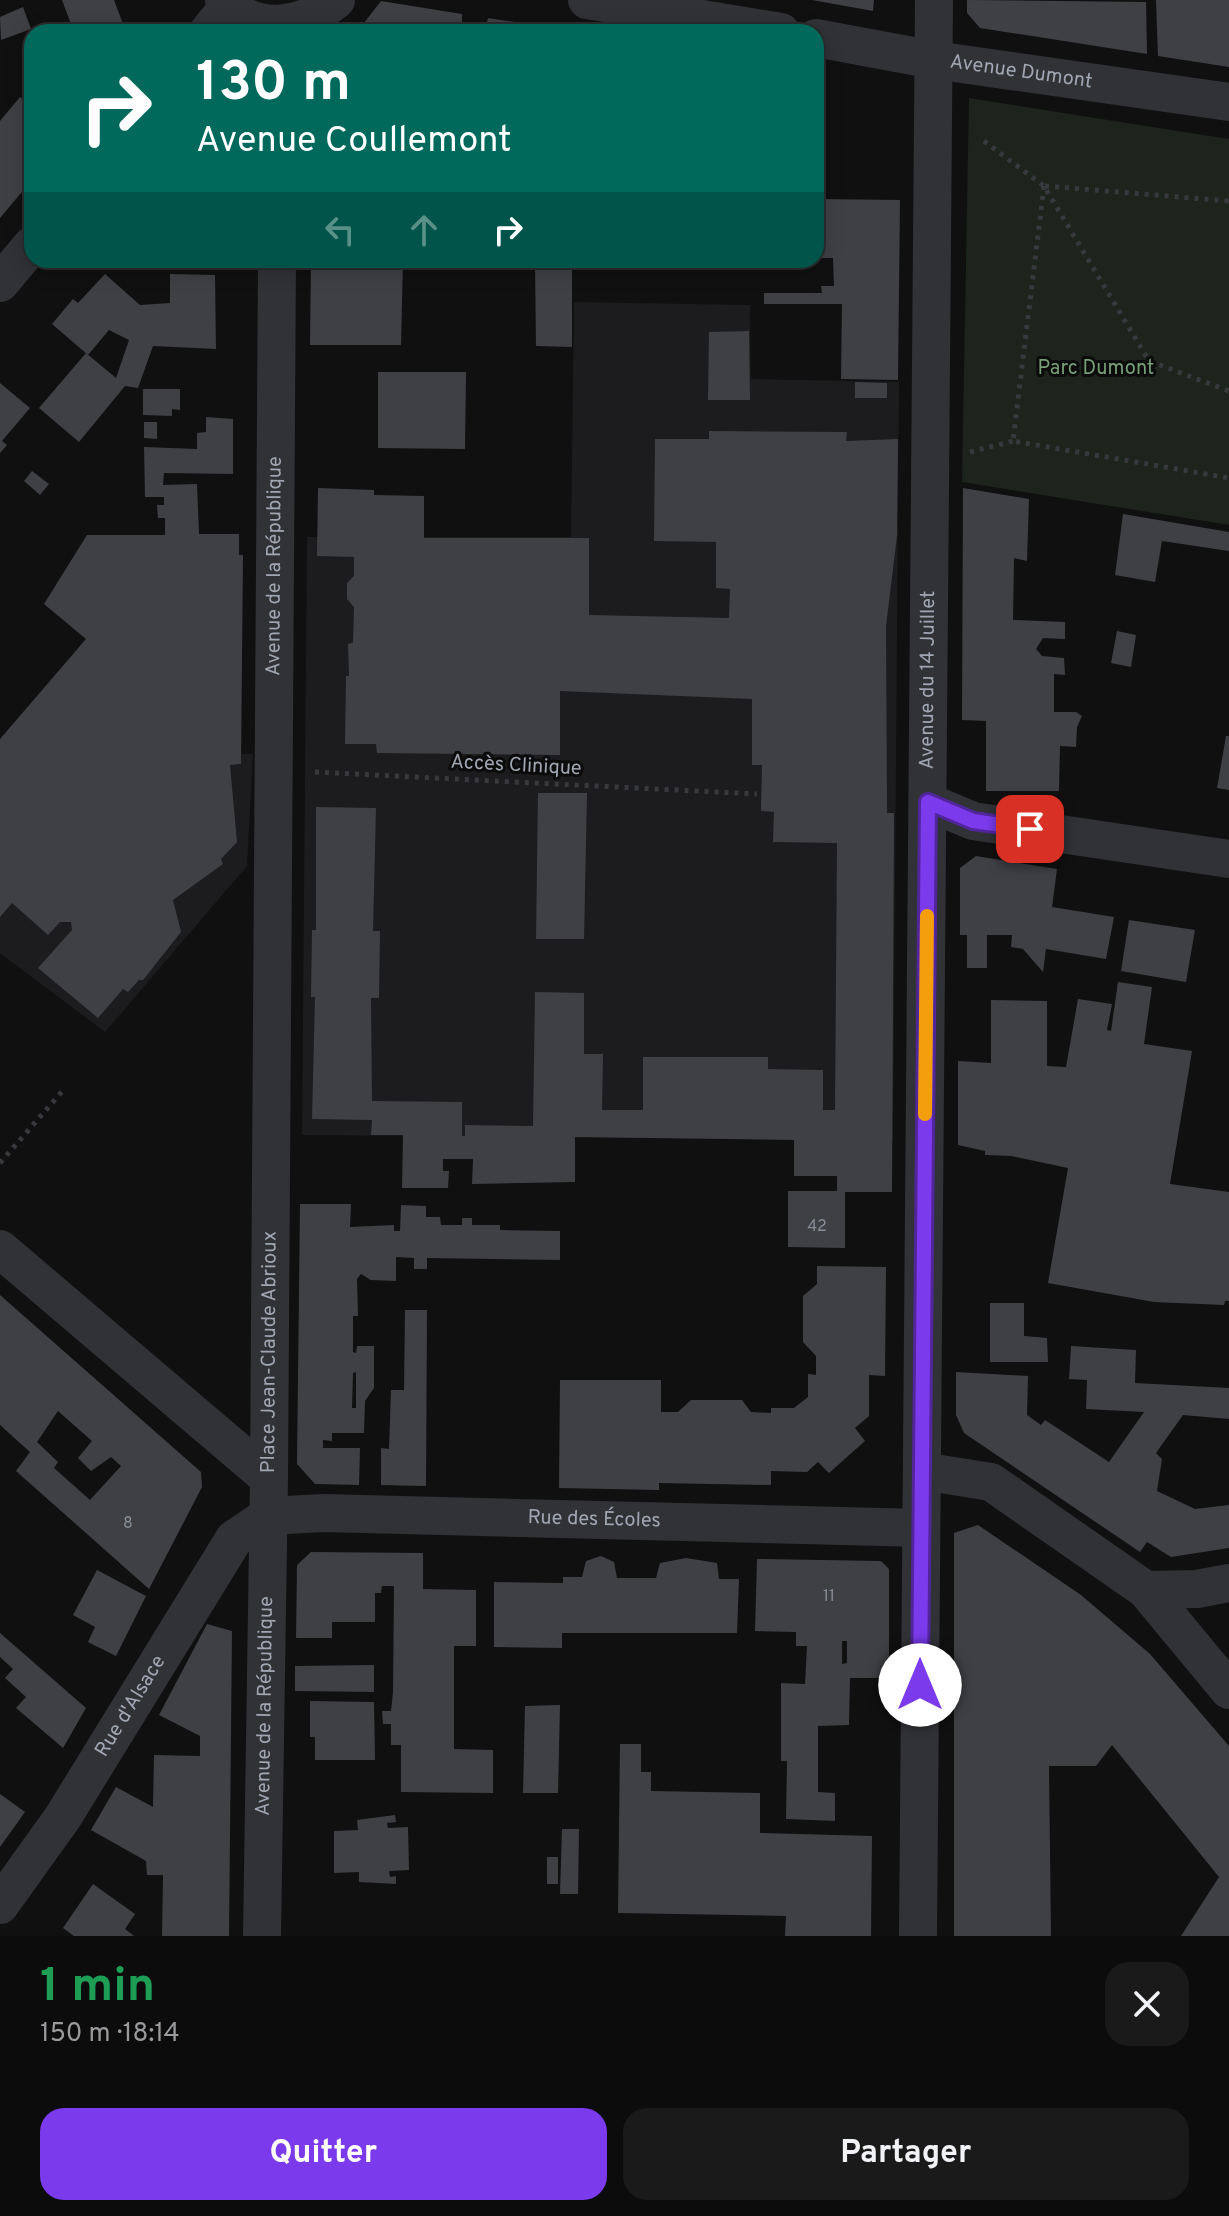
<!DOCTYPE html>
<html lang="fr">
<meta charset="utf-8">
<style>
body{margin:0;font-family:Overpass,sans-serif;background:#1a1a1b;color:#f1f3f6;height:100vh;display:flex;flex-direction:column;font-size:30px;white-space:nowrap}
*{box-sizing:border-box;margin:0}
p{font-size:26px;color:#9a9b9d}
.icon{flex:none;width:44px;height:44px;fill:none;stroke:currentColor;stroke-width:2;stroke-linecap:round;stroke-linejoin:round}
.map{position:relative;height:1936px;overflow:hidden}
.drawer{display:flex;flex-direction:column;background:#0c0c0d;flex:1}
.drawer>*{flex:none}
.guide{position:absolute;left:24px;top:24px;width:800px;height:244px;border-radius:24px;box-shadow:0 4px 20px #0003,0 0 0 2px #2c2c2e;background:#00695c;color:#fff;overflow:hidden}
.pin{position:absolute;display:grid;place-items:center;width:68px;height:68px;color:#fff;margin:-34px;border-radius:16px;box-shadow:0 4px 12px #0006}
.me{position:absolute;width:88px;margin:-44px;rotate:0deg;stroke-linejoin:round;filter:drop-shadow(0 0 6px #0008)}
.turn{display:flex;align-items:center;gap:28px;height:168px;padding:0 40px;font-size:36px}
.turn .icon{width:104px;height:104px;stroke-width:2.5}
.turn b{display:block;font-size:56px;line-height:68px}
.lanes{display:flex;align-items:center;height:76px;padding:0 40px;background:#0003;justify-content:center;gap:40px;direction:ltr}
.lanes .off{opacity:.35}
.round{display:grid;place-items:center;flex:none;width:84px;height:84px;border-radius:24px;background:#1a1a1b}
.summary{display:flex;align-items:center;justify-content:space-between;height:136px;padding:0 40px}
h1{font-size:48px;font-weight:700;line-height:60px;color:#1e9e55}
.cta{display:flex;gap:16px;margin-top:auto;padding:16px 40px}
.cta a{flex:1;height:92px;border-radius:24px;background:#7c3aed;color:#fff;font-size:32px;font-weight:700;line-height:92px;text-align:center}
.cta a+a{background:#1a1a1b;color:#f1f3f6}
.map>svg:first-child{display:block}
.built{fill:#1c1c1e}
.green{fill:#1c241c}
.building{fill:#3e4044;fill-rule:evenodd}
.lines{fill:none;stroke-linecap:round;stroke-linejoin:round}
.path{stroke:#37393d;stroke-width:5;stroke-dasharray:4 6;stroke-linecap:butt}
.minor{stroke:#313236;stroke-width:38}
.route-casing{stroke:#51269a;stroke-width:20}
.route{stroke:#7c3aed;stroke-width:14}
.slow{stroke:#f59e0b;stroke-width:14}
.labels{text-anchor:middle;dominant-baseline:central;stroke-width:6;stroke-linejoin:round;paint-order:stroke}
.number-label{font-size:16px;fill:#888d97}
.street-label{font-size:20px;fill:#a0a7b3;stroke:#0b0b0c}
.park-label{font-size:20px;fill:#779f76;stroke:#0b0b0c}
</style>
<div class="map">
<svg width="1229" height="1936" viewBox="0 0 1229 1936">
<rect width="100%" height="100%" fill="#101011"/>
<g class="built">
<polygon points="574,302 750,305 751,379 899,382 893,1140 302,1135 307,537 571,537"/>
<polygon points="253,754 247,866 105,1032 0,953 0,885 109,755"/>
</g>
<polygon class="green" points="969,98 1229,139 1229,525 962,482"/>
<g class="building">
<polygon points="62,0 114,0 126,32 74,32"/>
<polygon points="812,0 874,0 873,11"/>
<polygon points="967,0 1146,2 1147,54 980,28 967,13"/>
<polygon points="1156,0 1229,0 1229,67 1158,56"/>
<polygon points="381,1 462,14 462,32 357,32"/>
<polygon points="23,7 31,29 1,40 0,17"/>
<polygon points="488,18 565,30 565,32 485,32"/>
<polygon points="20,97 32,106 32,180 0,218 0,121"/>
<polygon points="816,199 900,200 898,380 841,379 842,304 764,304 764,293 822,293 821,286 834,286 833,258 816,258"/>
<polygon points="311,260 403,260 401,345 310,345"/>
<polygon points="535,260 572,260 572,347 536,346"/>
<rect x="647" y="260" width="62" height="6"/>
<polygon points="105,274 140,305 170,303 170,274 215,275 216,349 153,346 138,388 125,386 79,442 39,408 86,353 116,378 129,340 109,330 88,355 52,324 73,299 78,303"/>
<polygon points="749,331 750,400 708,400 709,332"/>
<polygon points="378,372 466,372 465,449 378,448"/>
<polygon points="855,382 887,383 887,398 855,398"/>
<polygon points="0,383 30,408 2,441 7,445 0,453"/>
<polygon points="143,389 180,389 180,410 172,409 172,416 143,415"/>
<polygon points="206,417 233,419 233,474 164,473 163,485 197,484 199,534 239,534 239,555 243,555 241,764 230,765 237,842 221,859 223,864 173,900 181,932 143,980 139,980 128,992 123,989 98,1018 38,968 72,930 71,922 60,922 48,935 12,903 0,917 0,739 86,639 44,604 87,535 165,535 165,518 158,518 157,505 164,505 164,497 145,497 144,447 197,449 197,433 206,432"/>
<polygon points="144,422 157,422 157,439 144,438"/>
<polygon points="709,431 847,432 846,441 898,439 897,536 886,626 887,813 894,813 892,1192 845,1192 845,1248 788,1247 788,1191 837,1191 837,1176 794,1176 794,1140 575,1137 575,1182 472,1184 473,1159 443,1159 443,1171 449,1171 448,1188 402,1188 403,1135 371,1135 372,1120 312,1119 315,997 311,997 312,930 316,930 316,807 376,808 373,931 380,931 379,998 371,998 372,1101 462,1102 462,1136 465,1136 465,1125 533,1126 535,992 584,993 584,1054 603,1054 602,1110 643,1110 643,1057 768,1057 768,1069 823,1070 823,1110 835,1110 837,843 773,842 774,812 761,811 762,765 752,765 752,699 560,691 560,755 377,753 376,744 345,744 346,676 349,676 348,644 353,643 354,607 347,599 347,583 354,576 354,557 317,556 318,488 374,490 374,495 424,496 424,538 589,538 589,615 729,618 730,589 716,588 716,542 654,541 655,439 709,439"/>
<polygon points="32,471 49,484 40,495 24,481"/>
<polygon points="963,488 1029,499 1027,561 1014,558 1013,620 1065,622 1065,639 1043,638 1036,649 1042,656 1064,658 1065,675 1054,674 1054,712 1076,712 1082,716 1077,727 1076,747 1060,746 1059,791 986,791 986,721 962,720"/>
<polygon points="1123,514 1229,532 1229,551 1162,541 1155,582 1115,575"/>
<polygon points="1117,631 1136,635 1131,667 1111,663"/>
<polygon points="1226,736 1229,736 1229,790 1217,788"/>
<polygon points="538,793 587,793 584,939 536,939"/>
<polygon points="976,856 1057,869 1052,907 1114,917 1106,959 1046,949 1043,972 1023,949 1011,947 1012,935 987,935 987,968 967,968 967,935 960,935 960,868"/>
<polygon points="1129,920 1195,930 1186,982 1121,971"/>
<polygon points="1118,982 1152,987 1144,1044 1192,1051 1170,1184 1229,1192 1229,1301 1225,1301 1224,1305 1154,1302 1048,1283 1068,1168 1011,1156 985,1155 985,1151 958,1145 958,1061 991,1063 991,1000 1047,1001 1047,1066 1066,1067 1078,999 1112,1004 1107,1030 1111,1031"/>
<path d="M 300,1204 L 351,1204 L 350,1227 L 394,1225 L 394,1231 L 400,1231 L 401,1205 L 426,1206 L 426,1217 L 440,1217 L 441,1225 L 462,1225 L 462,1218 L 472,1218 L 472,1225 L 500,1225 L 500,1230 L 560,1231 L 560,1260 L 427,1258 L 427,1269 L 414,1269 L 414,1258 L 396,1257 L 396,1281 L 371,1280 L 361,1274 L 357,1279 L 358,1316 L 353,1316 L 353,1352 L 356,1353 L 357,1346 L 374,1346 L 374,1388 L 365,1401 L 364,1433 L 332,1433 L 332,1441 L 323,1440 L 323,1448 L 360,1448 L 359,1485 L 315,1484 L 297,1464 ZM 356,1372 L 356,1408 L 352,1408 L 353,1373 Z"/>
<polygon points="817,1266 886,1267 885,1376 869,1375 869,1416 855,1428 865,1441 829,1473 818,1462 807,1472 771,1471 771,1485 659,1483 659,1490 559,1488 560,1380 661,1380 661,1412 678,1412 691,1400 742,1400 751,1412 771,1413 771,1408 794,1408 808,1397 808,1374 816,1375 816,1356 803,1342 803,1296 817,1284"/>
<path d="M 0,1295 L 201,1472 L 202,1487 L 149,1589 L 16,1471 L 30,1452 L 0,1425 ZM 58,1411 L 92,1441 L 78,1458 L 91,1471 L 111,1457 L 121,1466 L 90,1500 L 54,1468 L 58,1462 L 37,1442 Z"/>
<polygon points="990,1303 1024,1303 1024,1336 1047,1338 1048,1362 990,1362"/>
<polygon points="405,1310 427,1310 426,1486 381,1485 381,1448 389,1449 391,1390 404,1390"/>
<polygon points="1071,1346 1136,1350 1135,1383 1229,1388 1229,1419 1183,1415 1156,1453 1162,1459 1157,1491 1195,1509 1229,1505 1229,1548 1171,1557 1147,1542 1140,1552 964,1433 956,1415 956,1372 1028,1376 1027,1415 1041,1425 1045,1420 1109,1462 1144,1412 1086,1409 1087,1380 1069,1379"/>
<polygon points="978,1525 1081,1595 1150,1654 1229,1746 1229,1936 1181,1936 1219,1877 1112,1745 1096,1766 1049,1766 1051,1936 954,1936 954,1533"/>
<polygon points="311,1552 423,1553 423,1589 476,1590 476,1646 454,1646 454,1749 493,1750 493,1793 401,1792 401,1745 391,1745 391,1724 383,1724 382,1711 391,1711 393,1692 394,1586 382,1586 381,1593 375,1593 375,1622 332,1622 332,1638 296,1638 297,1565"/>
<polygon points="601,1556 614,1562 617,1578 656,1578 660,1563 686,1558 717,1563 719,1579 739,1579 737,1633 562,1633 562,1648 494,1647 494,1582 563,1583 563,1577 582,1577 586,1561"/>
<path d="M 757,1559 L 881,1561 L 889,1569 L 889,1678 L 850,1678 L 849,1725 L 818,1726 L 818,1792 L 835,1793 L 835,1821 L 786,1819 L 787,1761 L 781,1761 L 781,1683 L 805,1684 L 807,1646 L 796,1646 L 796,1632 L 755,1631 ZM 842,1641 L 847,1641 L 847,1663 L 842,1664 Z"/>
<polygon points="97,1570 146,1596 116,1656 88,1642 95,1627 73,1615"/>
<polygon points="207,1624 232,1631 229,1936 162,1936 163,1875 147,1875 146,1861 91,1830 116,1787 153,1807 154,1755 200,1756 200,1736 159,1715"/>
<polygon points="0,1633 86,1708 63,1748 16,1708 26,1697 5,1678 13,1669 0,1657"/>
<polygon points="374,1665 374,1692 295,1691 295,1666"/>
<polygon points="310,1701 374,1702 375,1760 315,1760 315,1737 310,1737"/>
<polygon points="560,1705 558,1793 523,1793 525,1706"/>
<polygon points="620,1744 641,1744 641,1772 651,1772 651,1791 760,1793 760,1833 872,1836 871,1936 785,1936 786,1916 618,1913"/>
<polygon points="0,1794 25,1812 0,1847"/>
<polygon points="395,1815 396,1822 387,1823 388,1828 408,1827 409,1870 389,1871 390,1877 396,1876 396,1884 359,1882 359,1872 334,1873 334,1831 358,1830 357,1820"/>
<polygon points="562,1829 579,1829 578,1894 560,1894"/>
<rect x="547" y="1857" width="11" height="27"/>
<polygon points="93,1884 135,1914 125,1929 134,1936 74,1936 63,1928"/>
</g>
<g class="lines">
<g class="path">
<polyline points="984,141 1044,186 1149,361 1229,391"/>
<polyline points="1044,186 1013,441 1229,478"/>
<polyline points="1045,186 1229,201"/>
<polyline points="970,452 1013,441"/>
<polyline points="315,772 757,794"/>
<polyline points="0,1163 65,1088"/>
</g>
<g class="minor">
<path d="M 224,0 C 255,36 303,27 336,0"/>
<polyline points="587,0 781,32"/>
<polyline points="208,32 229,6"/>
<path id="s1" d="M 816,38 L 934,60 L 1229,102"/>
<polyline points="0,283 32,245"/>
<polyline points="928,802 973,821 1229,859"/>
<polyline points="0,1249 269,1478"/>
<polyline points="922,1471 991,1482 1146,1590 1229,1690"/>
<polyline points="1146,1590 1197,1589 1229,1583"/>
<path id="s2" d="M 0,1905 L 63,1817 L 234,1539 L 268,1516 L 323,1513 L 921,1528"/>
<path id="s3" d="M 262,1936 L 269,1478 L 277,260"/>
<path id="s4" d="M 918,1936 L 934,0"/>
</g>
</g>
<g class="lines">
<defs>
<polyline id="route" points="920,1685 928,802 973,821 1030,829"/>
</defs>
<use href="#route" class="route-casing"/>
<use href="#route" class="route"/>
<polyline class="slow" points="925,1114 927,916"/>
</g>
<g class="labels">
<g class="number-label">
<text x="817" y="1227">42</text>
<text x="128" y="1524">8</text>
<text x="829" y="1597">11</text>
</g>
<g class="street-label">
<text stroke="none"><textPath href="#s1" startOffset="208">Avenue Dumont</textPath></text>
<text stroke="none"><textPath href="#s3" startOffset="1370">Avenue de la République</textPath></text>
<text stroke="none"><textPath href="#s4" startOffset="1256">Avenue du 14 Juillet</textPath></text>
<text transform="translate(516 766) rotate(3)">Accès Clinique</text>
<text stroke="none"><textPath href="#s3" startOffset="584">Place Jean-Claude Abrioux</textPath></text>
<text stroke="none"><textPath href="#s2" startOffset="802">Rue des Écoles</textPath></text>
<text stroke="none"><textPath href="#s2" startOffset="238">Rue d'Alsace</textPath></text>
<text stroke="none"><textPath href="#s3" startOffset="230">Avenue de la République</textPath></text>
</g>
<g class="park-label">
<text x="1096" y="369">Parc Dumont</text>
</g>
</g>
</svg>
<div class="pin" style="left:1030px;top:829px;background:#d93025"><svg class="icon" aria-label="arrive" viewBox="0 0 24 24"><path d="M6 21V4h12l-3 4 3 4H6"/></svg></div>
<svg class="me" style="left:920px;top:1685px" viewBox="-20 -20 40 40"><circle r="19" fill="#fff"/><path d="M0-13L10 11 0 6-10 11z" fill="#7c3aed"/></svg>
<div class="guide">
<div class="turn"><svg class="icon" aria-label="right" viewBox="0 0 24 24"><path d="M7 20v-9h11M14 6l5 5-5 5"/></svg><div><b>130 m</b>Avenue Coullemont</div></div>
<div class="lanes"><svg class="icon off" aria-label="left" viewBox="0 0 24 24"><path d="M17 20v-9H6M10 6l-5 5 5 5"/></svg><svg class="icon off" aria-label="ahead" viewBox="0 0 24 24"><path d="M12 20V5M6 11l6-6 6 6"/></svg><svg class="icon" aria-label="right" viewBox="0 0 24 24"><path d="M7 20v-9h11M14 6l5 5-5 5"/></svg></div>
</div>
</div>
<section class="drawer">
<div class="summary"><div><h1>1 min</h1><p>150 m · 18:14</p></div><a class="round"><svg class="icon" aria-label="close" viewBox="0 0 24 24"><path d="M6 6l12 12M18 6L6 18"/></svg></a></div>
<div class="cta"><a>Quitter</a><a>Partager</a></div>
</section>
